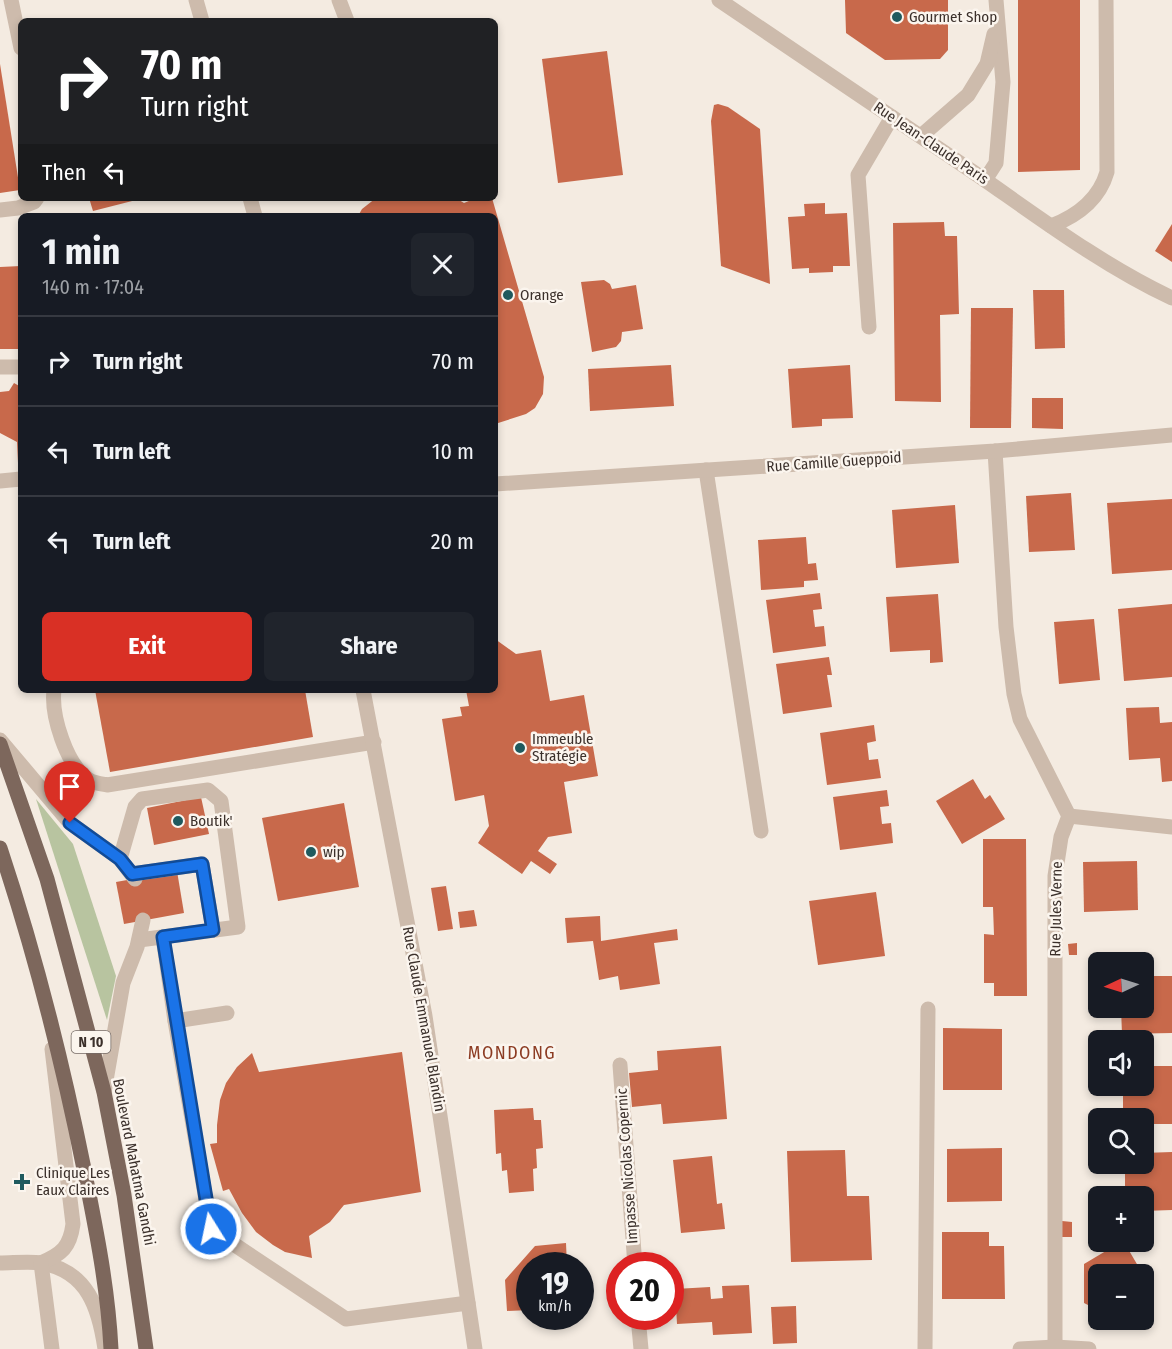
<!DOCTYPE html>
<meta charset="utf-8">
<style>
body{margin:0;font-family:"Fira Sans Condensed",sans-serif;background:#20242c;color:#f1f3f6;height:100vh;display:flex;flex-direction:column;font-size:22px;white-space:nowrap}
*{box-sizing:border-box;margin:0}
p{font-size:20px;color:#9ea1a6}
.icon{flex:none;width:33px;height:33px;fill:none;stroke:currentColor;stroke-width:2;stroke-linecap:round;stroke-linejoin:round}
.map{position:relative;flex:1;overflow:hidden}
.sheet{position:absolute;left:18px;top:213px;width:480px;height:480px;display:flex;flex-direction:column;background:#171b24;border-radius:9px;box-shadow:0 3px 9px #0003}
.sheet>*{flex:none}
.top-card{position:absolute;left:18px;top:18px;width:480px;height:183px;border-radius:9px;box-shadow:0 3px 9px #0003;background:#202124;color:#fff;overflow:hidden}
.needle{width:39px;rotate:266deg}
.tools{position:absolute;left:1088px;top:952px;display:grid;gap:12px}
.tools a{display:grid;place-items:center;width:66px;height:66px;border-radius:9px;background:#171b24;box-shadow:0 3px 9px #0003;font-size:30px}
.speed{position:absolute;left:516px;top:1252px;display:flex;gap:12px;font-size:30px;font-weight:700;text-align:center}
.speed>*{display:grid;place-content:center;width:78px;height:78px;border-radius:50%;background:#171b24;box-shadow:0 3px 9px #0003;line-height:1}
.speed small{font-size:15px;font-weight:400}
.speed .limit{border:9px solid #d22;background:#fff;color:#111}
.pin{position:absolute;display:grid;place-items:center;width:51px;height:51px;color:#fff;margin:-62px -26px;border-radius:50% 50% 50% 0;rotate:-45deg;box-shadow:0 0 6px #0007}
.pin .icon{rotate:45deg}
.me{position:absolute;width:66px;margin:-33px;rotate:350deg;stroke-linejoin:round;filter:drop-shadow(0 0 4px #0008)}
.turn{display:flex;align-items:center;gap:21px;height:126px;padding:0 24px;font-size:27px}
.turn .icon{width:78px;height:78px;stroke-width:2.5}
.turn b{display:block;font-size:42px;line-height:51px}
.then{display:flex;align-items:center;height:57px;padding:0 24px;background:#0003;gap:12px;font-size:22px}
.round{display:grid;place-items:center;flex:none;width:63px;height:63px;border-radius:9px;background:#20242c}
.headline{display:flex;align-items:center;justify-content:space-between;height:102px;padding:0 24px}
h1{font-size:36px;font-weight:700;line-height:45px}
.primary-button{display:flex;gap:12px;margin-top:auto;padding:12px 24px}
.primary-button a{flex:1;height:69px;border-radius:9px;background:#d93025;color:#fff;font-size:24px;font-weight:700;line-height:69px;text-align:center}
.primary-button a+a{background:#20242c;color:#f1f3f6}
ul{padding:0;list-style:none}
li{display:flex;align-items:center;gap:18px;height:90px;padding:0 24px;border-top:2px solid #363941}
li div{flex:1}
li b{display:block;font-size:22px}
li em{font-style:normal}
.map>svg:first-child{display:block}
.green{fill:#b8c4a0}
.building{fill:#c8694b}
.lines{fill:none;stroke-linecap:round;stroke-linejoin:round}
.service{stroke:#cdbbac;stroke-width:15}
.minor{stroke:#cdbbac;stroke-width:15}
.tertiary{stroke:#cdbbac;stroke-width:15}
.primary{stroke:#7d675c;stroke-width:15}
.route-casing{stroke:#114b97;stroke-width:15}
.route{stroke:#1a73e8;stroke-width:10}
.poi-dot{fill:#1f5a5e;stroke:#fbf5ee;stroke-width:2}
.labels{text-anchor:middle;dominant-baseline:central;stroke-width:5;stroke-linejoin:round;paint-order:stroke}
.shield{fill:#fbf5ee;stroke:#756b66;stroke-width:1.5}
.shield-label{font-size:14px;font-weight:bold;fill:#3b302b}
.poi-label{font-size:15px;fill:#3b302b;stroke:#fbf5ee;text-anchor:start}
.street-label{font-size:15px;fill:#3b302b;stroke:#fbf5ee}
.quarter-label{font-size:18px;letter-spacing:1.5px;fill:#8c3b22;stroke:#fbf5ee}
</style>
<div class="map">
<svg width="1172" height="1349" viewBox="0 0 1172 1349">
<rect width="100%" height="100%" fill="#f4ebe1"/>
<polygon class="green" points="36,799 73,844 116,976 107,1020"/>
<g class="building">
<polygon points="845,0 948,0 948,50 940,59 885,60 846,33"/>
<polygon points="1018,0 1080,0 1080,170 1018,172"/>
<polygon points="607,51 623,175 558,183 542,59"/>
<polygon points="0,64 20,190 0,193"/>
<polygon points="718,104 728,107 760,129 770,284 721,266 711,121 714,105"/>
<polygon points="89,198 140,198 140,199 93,211"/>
<polygon points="376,198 456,198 464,203 476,198 492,198 544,377 543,394 535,408 526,414 495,424 495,216 358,216 362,209"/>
<polygon points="825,203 825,214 847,213 850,266 833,266 833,272 809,273 809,268 792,269 788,217 805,216 804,204"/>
<polygon points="944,222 945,236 957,236 959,314 940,315 941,402 895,401 893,223"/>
<polygon points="1172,224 1172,262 1155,251"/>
<polygon points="21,266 21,349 0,349 0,267"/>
<polygon points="604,280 610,284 612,289 636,285 643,329 622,332 621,341 616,347 592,352 581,282"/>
<polygon points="1033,290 1064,290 1065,348 1035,349"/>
<polygon points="971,308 1013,308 1011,428 970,428"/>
<polygon points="671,365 674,406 590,411 588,369"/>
<polygon points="850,365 853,418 822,419 822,426 792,428 788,369"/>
<polygon points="14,383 21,387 21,463 18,463 17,442 0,433 0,392 9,391"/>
<polygon points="1032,398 1063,398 1063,429 1032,428"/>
<polygon points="1071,493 1075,550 1029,552 1026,496"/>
<polygon points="1172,499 1172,570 1112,574 1107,503"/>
<polygon points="955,505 959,563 896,568 892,510"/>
<polygon points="806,537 808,564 816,563 818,580 804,581 804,587 761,590 758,540"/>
<polygon points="820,593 822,609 813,610 815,627 824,626 826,646 773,653 766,600"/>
<polygon points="938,594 943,662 930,663 930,650 890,652 886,597"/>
<polygon points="1172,604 1172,677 1124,681 1118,609"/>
<polygon points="1094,619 1100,680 1059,684 1054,622"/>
<polygon points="495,639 516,654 541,650 550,701 584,695 598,776 564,782 572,833 548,837 538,851 557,864 550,874 531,861 522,874 478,843 489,826 484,795 455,801 442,719 462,716 460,707 469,706 466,690 495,690"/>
<polygon points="829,657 832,675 827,675 832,707 783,714 776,664"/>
<polygon points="95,690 305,690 313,737 110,772"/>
<polygon points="1159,707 1160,723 1172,722 1172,781 1162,782 1160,758 1129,760 1126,708"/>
<polygon points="874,725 876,741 867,743 869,760 878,759 881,778 827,785 820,733"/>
<polygon points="973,779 985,799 990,795 1005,819 962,844 936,801"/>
<polygon points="887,790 889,806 880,807 882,824 891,823 893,843 840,850 833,797"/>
<polygon points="201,797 209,834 154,845 147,808"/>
<polygon points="344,803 359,887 278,901 262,818"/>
<polygon points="983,839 1026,839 1027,996 994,996 994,983 984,983 984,934 994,935 993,907 983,907"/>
<polygon points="1137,861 1138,910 1084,912 1083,862"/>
<polygon points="177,871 184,913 124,924 116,882"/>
<polygon points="446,886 453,929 438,931 431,888"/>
<polygon points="876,892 885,956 818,965 809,901"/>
<polygon points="474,910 477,926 460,928 458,912"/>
<polygon points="600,916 601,941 677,929 678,940 654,943 660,984 620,990 618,976 599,980 593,941 567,943 565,918"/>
<polygon points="1077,943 1077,955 1069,955 1068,944"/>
<polygon points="1143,976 1172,976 1172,1033 1122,1034 1121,1008 1143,1008"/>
<polygon points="943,1028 1002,1029 1002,1090 943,1090"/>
<polygon points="721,1046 727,1119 663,1124 661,1104 632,1107 629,1073 658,1070 657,1051"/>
<polygon points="402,1052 421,1192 344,1205 330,1222 309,1236 312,1258 285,1252 273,1245 256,1232 242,1213 229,1189 223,1191 210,1144 217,1143 217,1125 220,1100 226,1083 237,1067 252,1053 259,1072"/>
<polygon points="1143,1066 1172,1066 1172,1124 1143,1124 1143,1119 1123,1119 1123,1086 1143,1086"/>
<polygon points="533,1108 534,1120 541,1120 543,1148 536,1149 537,1168 533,1169 534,1191 509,1193 507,1170 502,1171 501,1153 496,1154 494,1110"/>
<polygon points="1002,1148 1002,1201 947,1202 947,1149"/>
<polygon points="845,1150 847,1196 869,1196 872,1260 791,1262 787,1151"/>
<polygon points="1172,1152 1172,1210 1143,1211 1143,1197 1125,1197 1125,1164 1143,1164 1143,1153"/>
<polygon points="712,1156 717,1204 722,1203 725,1229 681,1233 673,1160"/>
<polygon points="1062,1221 1072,1222 1072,1237 1061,1237"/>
<polygon points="942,1232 989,1232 989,1246 1004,1246 1005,1299 942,1299"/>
<polygon points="1121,1242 1124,1242 1141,1271 1145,1271 1146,1288 1143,1288 1143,1275 1098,1275 1098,1310 1084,1303 1084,1264"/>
<polygon points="566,1243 567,1266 530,1266 530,1310 507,1311 505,1280 535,1246"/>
<polygon points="749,1285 752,1333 713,1335 712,1322 677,1324 675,1289 710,1287 711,1299 723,1298 722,1286"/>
<polygon points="796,1306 797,1343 773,1344 771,1307"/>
</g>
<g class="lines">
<g class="service">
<polyline points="11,0 21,48"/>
<polyline points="339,0 347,21"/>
<polyline points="0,210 18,208 34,202 37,198"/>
<polyline points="869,327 858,175 892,117"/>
<polyline points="0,367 21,367"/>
<polyline points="706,470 761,831"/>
<polyline points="0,481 21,479"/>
<path d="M 54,690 C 51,715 66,765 89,780 C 94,783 102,784 107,785 L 374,742"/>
<polyline points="0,740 70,823 120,859 135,879"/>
<polyline points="120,859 135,807 142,799 208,790 221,801 238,927 139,940"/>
<polyline points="132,874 202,864 213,930"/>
<polyline points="163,937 175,1021"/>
<polyline points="227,1013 175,1021 211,1229 346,1319 468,1303"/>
<polyline points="104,1092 123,983 137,947 143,920"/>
<path d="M 0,1263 C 13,1263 29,1261 42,1263 C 88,1272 99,1308 105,1349"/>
<path d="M 41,1263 C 62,1254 70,1247 73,1224 L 52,1049"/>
<polyline points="41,1263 52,1349"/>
</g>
<g class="minor">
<polyline points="196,0 202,21"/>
<path d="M 985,180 C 1045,222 1106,267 1172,298"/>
<polyline points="250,198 255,216"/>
<path d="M 1051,226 C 1077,216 1099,200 1107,172 L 1106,0"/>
<polyline points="995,451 1006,627 1014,694 1020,719 1069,816 1061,837 1055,876 1055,1347"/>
<polyline points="495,484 995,451 1172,435"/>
<polyline points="363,690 425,1016 475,1349"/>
<polyline points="1069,816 1172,827"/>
<polyline points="620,1065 635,1266"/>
<polyline points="638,1317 641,1349"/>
<polyline points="925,1349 928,1009"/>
<polyline points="1020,1349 1055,1347 1089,1349"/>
</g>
<g class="tertiary">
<polyline points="719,0 985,180 996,163 1003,82 996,0"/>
<polyline points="921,136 968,95 987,64 994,34"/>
</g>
<g class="primary">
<polyline points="0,744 47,879 104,1092 124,1195 146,1349"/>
<path d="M 0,848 C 35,953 62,1060 84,1169 C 96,1229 108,1288 111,1349"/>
</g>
</g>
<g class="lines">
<defs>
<polyline id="route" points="70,823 120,859 132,874 202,864 213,930 163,937 211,1229"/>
</defs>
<use href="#route" class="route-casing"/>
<use href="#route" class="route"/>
</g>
<g class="poi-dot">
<circle cx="897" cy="17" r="6"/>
<circle cx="508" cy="295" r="6"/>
<circle cx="520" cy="748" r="6"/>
<circle cx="178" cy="821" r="6"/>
<circle cx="311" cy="852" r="6"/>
<path d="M19 1173h6v6h6v6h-6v6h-6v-6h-6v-6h6z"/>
</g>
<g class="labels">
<rect class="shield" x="71.5" y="1031" width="39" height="22" rx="4.5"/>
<g class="shield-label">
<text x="91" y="1042">N 10</text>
</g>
<g class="poi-label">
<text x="909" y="17">Gourmet Shop</text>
<text x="520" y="295">Orange</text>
<text x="532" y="739">Immeuble<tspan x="532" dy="17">Stratégie</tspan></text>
<text x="190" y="821">Boutik'</text>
<text x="323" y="852">wip</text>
<text x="36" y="1173">Clinique Les<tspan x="36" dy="17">Eaux Claires</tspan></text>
</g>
<g class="street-label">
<text transform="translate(931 143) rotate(34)">Rue Jean-Claude Paris</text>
<text transform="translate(834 462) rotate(-4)">Rue Camille Gueppoid</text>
<text transform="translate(1056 909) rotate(-89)">Rue Jules Verne</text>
<text transform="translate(424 1019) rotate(80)">Rue Claude Emmanuel Blandin</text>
<text transform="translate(134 1162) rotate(79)">Boulevard Mahatma Gandhi</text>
<text transform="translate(627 1166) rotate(-94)">Impasse Nicolas Copernic</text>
</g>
<g class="quarter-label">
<text x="512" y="1053">MONDONG</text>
</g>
</g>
</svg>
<div class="tools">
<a><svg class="needle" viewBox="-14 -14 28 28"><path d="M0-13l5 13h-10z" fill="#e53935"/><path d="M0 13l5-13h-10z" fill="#9ea1a6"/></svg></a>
<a><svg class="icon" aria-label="sound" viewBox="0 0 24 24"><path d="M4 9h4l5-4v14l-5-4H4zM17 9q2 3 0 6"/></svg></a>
<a><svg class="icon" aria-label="search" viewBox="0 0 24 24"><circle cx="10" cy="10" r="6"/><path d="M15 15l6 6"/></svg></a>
<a>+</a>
<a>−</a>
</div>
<div class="speed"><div>19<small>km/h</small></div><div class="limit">20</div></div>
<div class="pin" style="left:70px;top:823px;background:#d93025"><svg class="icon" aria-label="arrive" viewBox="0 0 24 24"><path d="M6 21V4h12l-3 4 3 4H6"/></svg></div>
<svg class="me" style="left:211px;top:1229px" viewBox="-20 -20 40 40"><circle r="17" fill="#1a73e8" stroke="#fff" stroke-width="3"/><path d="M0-11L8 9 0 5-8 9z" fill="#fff"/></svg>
<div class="top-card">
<div class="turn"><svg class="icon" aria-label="right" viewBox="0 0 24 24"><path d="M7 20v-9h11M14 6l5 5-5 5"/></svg><div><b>70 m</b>Turn right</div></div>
<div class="then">Then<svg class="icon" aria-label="left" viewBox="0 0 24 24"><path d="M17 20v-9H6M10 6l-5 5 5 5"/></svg></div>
</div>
<section class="sheet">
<div class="headline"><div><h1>1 min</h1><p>140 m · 17:04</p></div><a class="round"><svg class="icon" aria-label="close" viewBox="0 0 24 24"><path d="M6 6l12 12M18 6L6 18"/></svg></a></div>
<ul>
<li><svg class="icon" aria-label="right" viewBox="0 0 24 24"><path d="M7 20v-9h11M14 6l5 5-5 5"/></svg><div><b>Turn right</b></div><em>70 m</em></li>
<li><svg class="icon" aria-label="left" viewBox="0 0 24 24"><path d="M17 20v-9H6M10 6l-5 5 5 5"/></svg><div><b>Turn left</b></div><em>10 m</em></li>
<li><svg class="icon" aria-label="left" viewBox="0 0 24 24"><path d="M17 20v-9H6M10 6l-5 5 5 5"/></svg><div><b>Turn left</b></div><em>20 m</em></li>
</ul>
<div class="primary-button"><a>Exit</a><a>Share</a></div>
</section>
</div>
